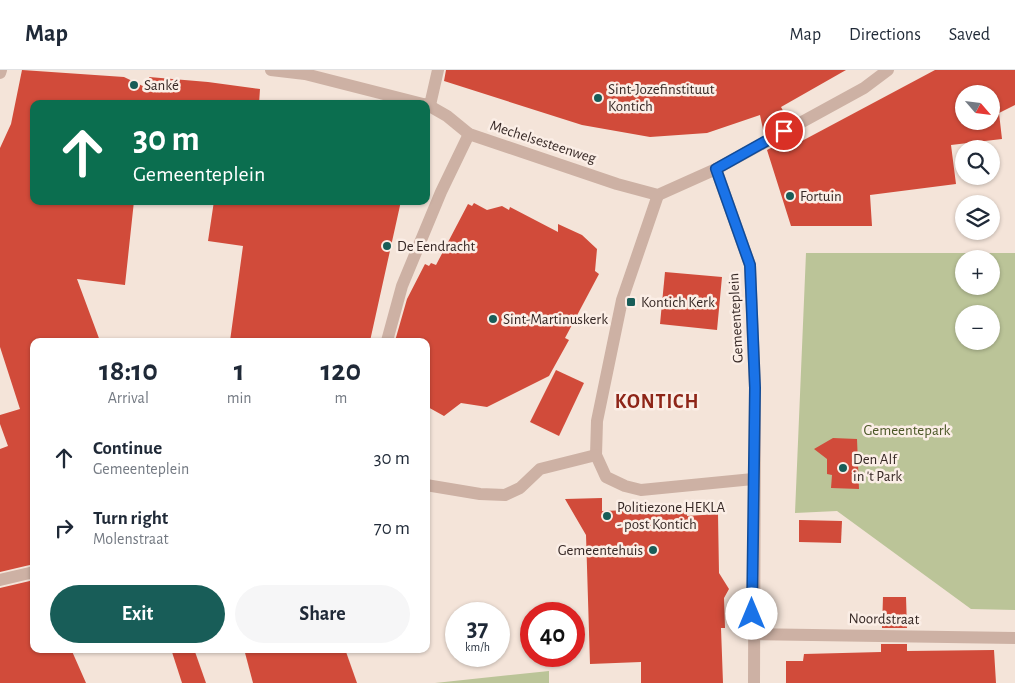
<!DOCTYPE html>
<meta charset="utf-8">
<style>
body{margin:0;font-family:"Alegreya Sans",sans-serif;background:#f6f6f7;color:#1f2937;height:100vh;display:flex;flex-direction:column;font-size:19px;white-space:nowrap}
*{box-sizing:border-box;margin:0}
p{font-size:16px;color:#747a83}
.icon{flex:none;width:28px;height:28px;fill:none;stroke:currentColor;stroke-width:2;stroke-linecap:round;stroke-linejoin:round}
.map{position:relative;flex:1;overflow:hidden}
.details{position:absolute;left:30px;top:268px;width:400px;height:315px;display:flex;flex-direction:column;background:#fff;border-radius:10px;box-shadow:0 1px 4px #0004}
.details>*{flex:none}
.guide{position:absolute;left:30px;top:30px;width:400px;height:105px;border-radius:10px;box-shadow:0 1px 4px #0004;background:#0b6e4f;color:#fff;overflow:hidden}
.needle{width:32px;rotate:118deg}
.controls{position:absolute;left:955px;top:15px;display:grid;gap:10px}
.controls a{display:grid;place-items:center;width:45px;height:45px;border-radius:50%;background:#fff;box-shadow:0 1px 4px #0004;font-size:25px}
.speed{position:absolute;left:445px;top:532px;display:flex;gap:10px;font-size:25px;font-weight:700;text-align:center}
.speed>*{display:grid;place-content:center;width:65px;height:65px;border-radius:50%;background:#fff;box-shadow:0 1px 4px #0004;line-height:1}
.speed small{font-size:12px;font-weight:400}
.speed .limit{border:8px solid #d22;background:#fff;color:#111}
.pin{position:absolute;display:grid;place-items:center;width:42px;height:42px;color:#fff;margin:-21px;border:2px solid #fff;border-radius:50%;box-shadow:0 1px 5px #0007}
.me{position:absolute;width:55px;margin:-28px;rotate:0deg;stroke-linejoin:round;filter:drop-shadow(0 0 4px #0008)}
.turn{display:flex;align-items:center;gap:18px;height:105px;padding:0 20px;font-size:22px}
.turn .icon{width:65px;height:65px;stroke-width:2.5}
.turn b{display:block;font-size:35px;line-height:42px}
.eta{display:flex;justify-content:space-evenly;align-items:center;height:85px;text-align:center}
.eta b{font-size:30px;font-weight:600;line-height:35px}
.button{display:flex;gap:10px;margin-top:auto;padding:10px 20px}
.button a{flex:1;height:58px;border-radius:30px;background:#185d58;color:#fff;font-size:20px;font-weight:600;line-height:58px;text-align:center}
.button a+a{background:#f6f6f7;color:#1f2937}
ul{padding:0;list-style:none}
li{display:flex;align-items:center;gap:15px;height:70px;padding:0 20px}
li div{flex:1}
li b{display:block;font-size:19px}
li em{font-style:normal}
header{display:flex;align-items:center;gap:30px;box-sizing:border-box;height:70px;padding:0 25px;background:#fff;border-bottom:1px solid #e0e1e3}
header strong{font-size:24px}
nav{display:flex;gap:28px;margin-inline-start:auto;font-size:18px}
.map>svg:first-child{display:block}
.green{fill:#bbc498;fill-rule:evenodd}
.building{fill:#d14b3a;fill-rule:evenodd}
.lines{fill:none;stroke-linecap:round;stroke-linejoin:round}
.minor{stroke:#cdb1a4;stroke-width:12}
.tertiary{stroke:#cdb1a4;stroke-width:12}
.route-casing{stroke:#114b97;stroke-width:12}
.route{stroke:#1a73e8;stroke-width:9}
.poi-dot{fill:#185d58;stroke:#fbeee6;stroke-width:2}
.labels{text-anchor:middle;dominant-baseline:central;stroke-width:5;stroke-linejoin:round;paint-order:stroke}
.poi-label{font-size:15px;fill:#372926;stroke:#fbeee6;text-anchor:start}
.street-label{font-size:15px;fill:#372926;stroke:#fbeee6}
.park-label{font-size:15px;fill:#4c5828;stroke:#fbeee6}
.district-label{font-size:20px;font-weight:bold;letter-spacing:1px;fill:#8e2518;stroke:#fbeee6}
</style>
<header>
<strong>Map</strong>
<nav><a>Map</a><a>Directions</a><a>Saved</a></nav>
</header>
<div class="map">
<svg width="1015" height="613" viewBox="0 0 1015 613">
<rect width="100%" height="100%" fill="#f4e4d9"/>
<g class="green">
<path d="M 806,183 L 1015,183 L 1015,540 L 971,539 L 837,441 L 795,443 ZM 964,189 L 991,189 L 991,216 L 964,216 ZM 964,244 L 991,244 L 991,271 L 964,271 Z"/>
<polygon points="549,601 549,613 435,613"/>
</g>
<g class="building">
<polygon points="22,0 124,7 149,19 149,7 208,12 260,19 259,34 34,34 34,131 134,131 125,215 77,209 100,271 34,271 34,494 0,502 0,379 8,376 0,354 0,345 20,339 0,277 0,78 11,54"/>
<polygon points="446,0 846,0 781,37 788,50 764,64 760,45 707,63 650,67 582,55 444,11"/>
<path d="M 935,0 L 1015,0 L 1015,35 L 999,43 L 1002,69 L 951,75 L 956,114 L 870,125 L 872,156 L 791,156 L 767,80 L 796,65 L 800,72 ZM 964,24 L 991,24 L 991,51 L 964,51 Z"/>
<polygon points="214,131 401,131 370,271 230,271 243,176 208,171"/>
<polygon points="474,133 487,140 502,136 509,140 510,137 558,162 558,154 582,165 597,179 595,201 599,204 565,268 569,270 549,306 487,337 461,333 444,346 426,336 426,271 395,271 407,229 425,194 429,196 431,193 436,195 468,134 472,136"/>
<polygon points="665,202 722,207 717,260 660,254"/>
<polygon points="556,300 584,313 559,366 530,352"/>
<polygon points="833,368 857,369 859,419 831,418 832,405 827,404 827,389 814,379"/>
<polygon points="602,428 602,441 687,438 687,446 718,444 719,503 729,519 724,528 725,558 721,558 723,613 641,613 641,592 590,594 586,465 565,429"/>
<polygon points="799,450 842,451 841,473 799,472"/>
<polygon points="34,510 34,579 71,579 86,613 0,613 0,518"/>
<polygon points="883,527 906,527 907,558 882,558"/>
<polygon points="881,574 907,574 907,581 994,580 996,613 786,613 786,591 803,591 804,584 881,582"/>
<polygon points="171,579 194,579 206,613 182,613"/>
<polygon points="244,579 345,579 357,613 253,613"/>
</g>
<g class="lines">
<g class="minor">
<polyline points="0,3 1,0"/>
<polyline points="430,35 438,0"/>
<polyline points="658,125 622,230 597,351 596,385 606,407 625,416 641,420 753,409"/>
<polyline points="387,271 402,216 441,122 469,64"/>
<polyline points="426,415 480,424 505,425 520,418 540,399 596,385"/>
<polyline points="0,510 34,502"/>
<polyline points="752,564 1015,568"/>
</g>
<g class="tertiary">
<polyline points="271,0 305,4 423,34"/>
<polyline points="426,34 447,46 469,64 617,114 658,125 716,99 864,18 888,0"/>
<polyline points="716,99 750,195 755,318 754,613"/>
</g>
</g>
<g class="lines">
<defs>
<polyline id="route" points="752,544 755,318 750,195 716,99 784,61"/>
</defs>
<use href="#route" class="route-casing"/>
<use href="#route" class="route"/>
</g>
<g class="poi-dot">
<circle cx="134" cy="15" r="5"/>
<circle cx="598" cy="28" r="5"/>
<circle cx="790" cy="126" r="5"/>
<circle cx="387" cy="176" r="5"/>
<rect x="626" y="227" width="10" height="10" rx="2.5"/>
<circle cx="493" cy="249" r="5"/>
<circle cx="843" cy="398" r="5"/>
<circle cx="607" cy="446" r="5"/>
<circle cx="653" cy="480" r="5"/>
</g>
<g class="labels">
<g class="poi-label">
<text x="144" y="15">Sanké</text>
<text x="608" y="19">Sint-Jozefinstituut<tspan x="608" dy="17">Kontich</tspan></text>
<text x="800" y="126">Fortuin</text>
<text x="397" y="176">De Eendracht</text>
<text x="641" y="232">Kontich Kerk</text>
<text x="503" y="249">Sint-Martinuskerk</text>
<text x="853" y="389">Den Alf<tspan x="853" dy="17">in 't Park</tspan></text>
<text x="617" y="437">Politiezone HEKLA<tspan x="617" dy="17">- post Kontich</tspan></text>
<text x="643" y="480" text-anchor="end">Gemeentehuis</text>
</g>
<g class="street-label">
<text transform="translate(543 72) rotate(18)">Mechelsesteenweg</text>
<text transform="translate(736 248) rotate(-93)">Gemeenteplein</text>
<text transform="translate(884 549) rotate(1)">Noordstraat</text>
</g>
<g class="park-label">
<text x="907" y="360">Gemeentepark</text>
</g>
<g class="district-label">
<text x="657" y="332">KONTICH</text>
</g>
</g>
</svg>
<div class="controls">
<a><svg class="needle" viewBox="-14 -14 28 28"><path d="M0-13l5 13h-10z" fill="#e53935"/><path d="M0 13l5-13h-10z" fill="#747a83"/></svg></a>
<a><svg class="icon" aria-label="search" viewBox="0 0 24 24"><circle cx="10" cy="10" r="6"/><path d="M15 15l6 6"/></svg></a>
<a><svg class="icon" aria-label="layers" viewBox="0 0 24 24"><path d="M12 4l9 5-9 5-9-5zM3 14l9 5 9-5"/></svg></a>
<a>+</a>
<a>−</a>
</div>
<div class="speed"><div>37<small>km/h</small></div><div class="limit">40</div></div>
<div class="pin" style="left:784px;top:61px;background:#d93025"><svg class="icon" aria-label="arrive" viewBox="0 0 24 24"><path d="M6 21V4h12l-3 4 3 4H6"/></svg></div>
<svg class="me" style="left:752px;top:544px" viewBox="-20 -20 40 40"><circle r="19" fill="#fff"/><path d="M0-13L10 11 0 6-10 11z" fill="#1a73e8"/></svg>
<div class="guide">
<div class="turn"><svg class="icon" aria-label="ahead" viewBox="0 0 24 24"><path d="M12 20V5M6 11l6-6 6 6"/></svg><div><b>30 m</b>Gemeenteplein</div></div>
</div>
<section class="details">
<div class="eta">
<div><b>18:10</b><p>Arrival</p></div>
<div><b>1</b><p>min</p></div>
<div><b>120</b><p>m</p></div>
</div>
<ul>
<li><svg class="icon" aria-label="ahead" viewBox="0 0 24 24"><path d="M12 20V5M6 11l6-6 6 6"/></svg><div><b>Continue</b><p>Gemeenteplein</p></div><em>30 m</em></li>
<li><svg class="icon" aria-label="right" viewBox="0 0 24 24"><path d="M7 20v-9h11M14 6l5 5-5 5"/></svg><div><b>Turn right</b><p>Molenstraat</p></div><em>70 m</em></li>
</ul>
<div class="button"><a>Exit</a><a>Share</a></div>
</section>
</div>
